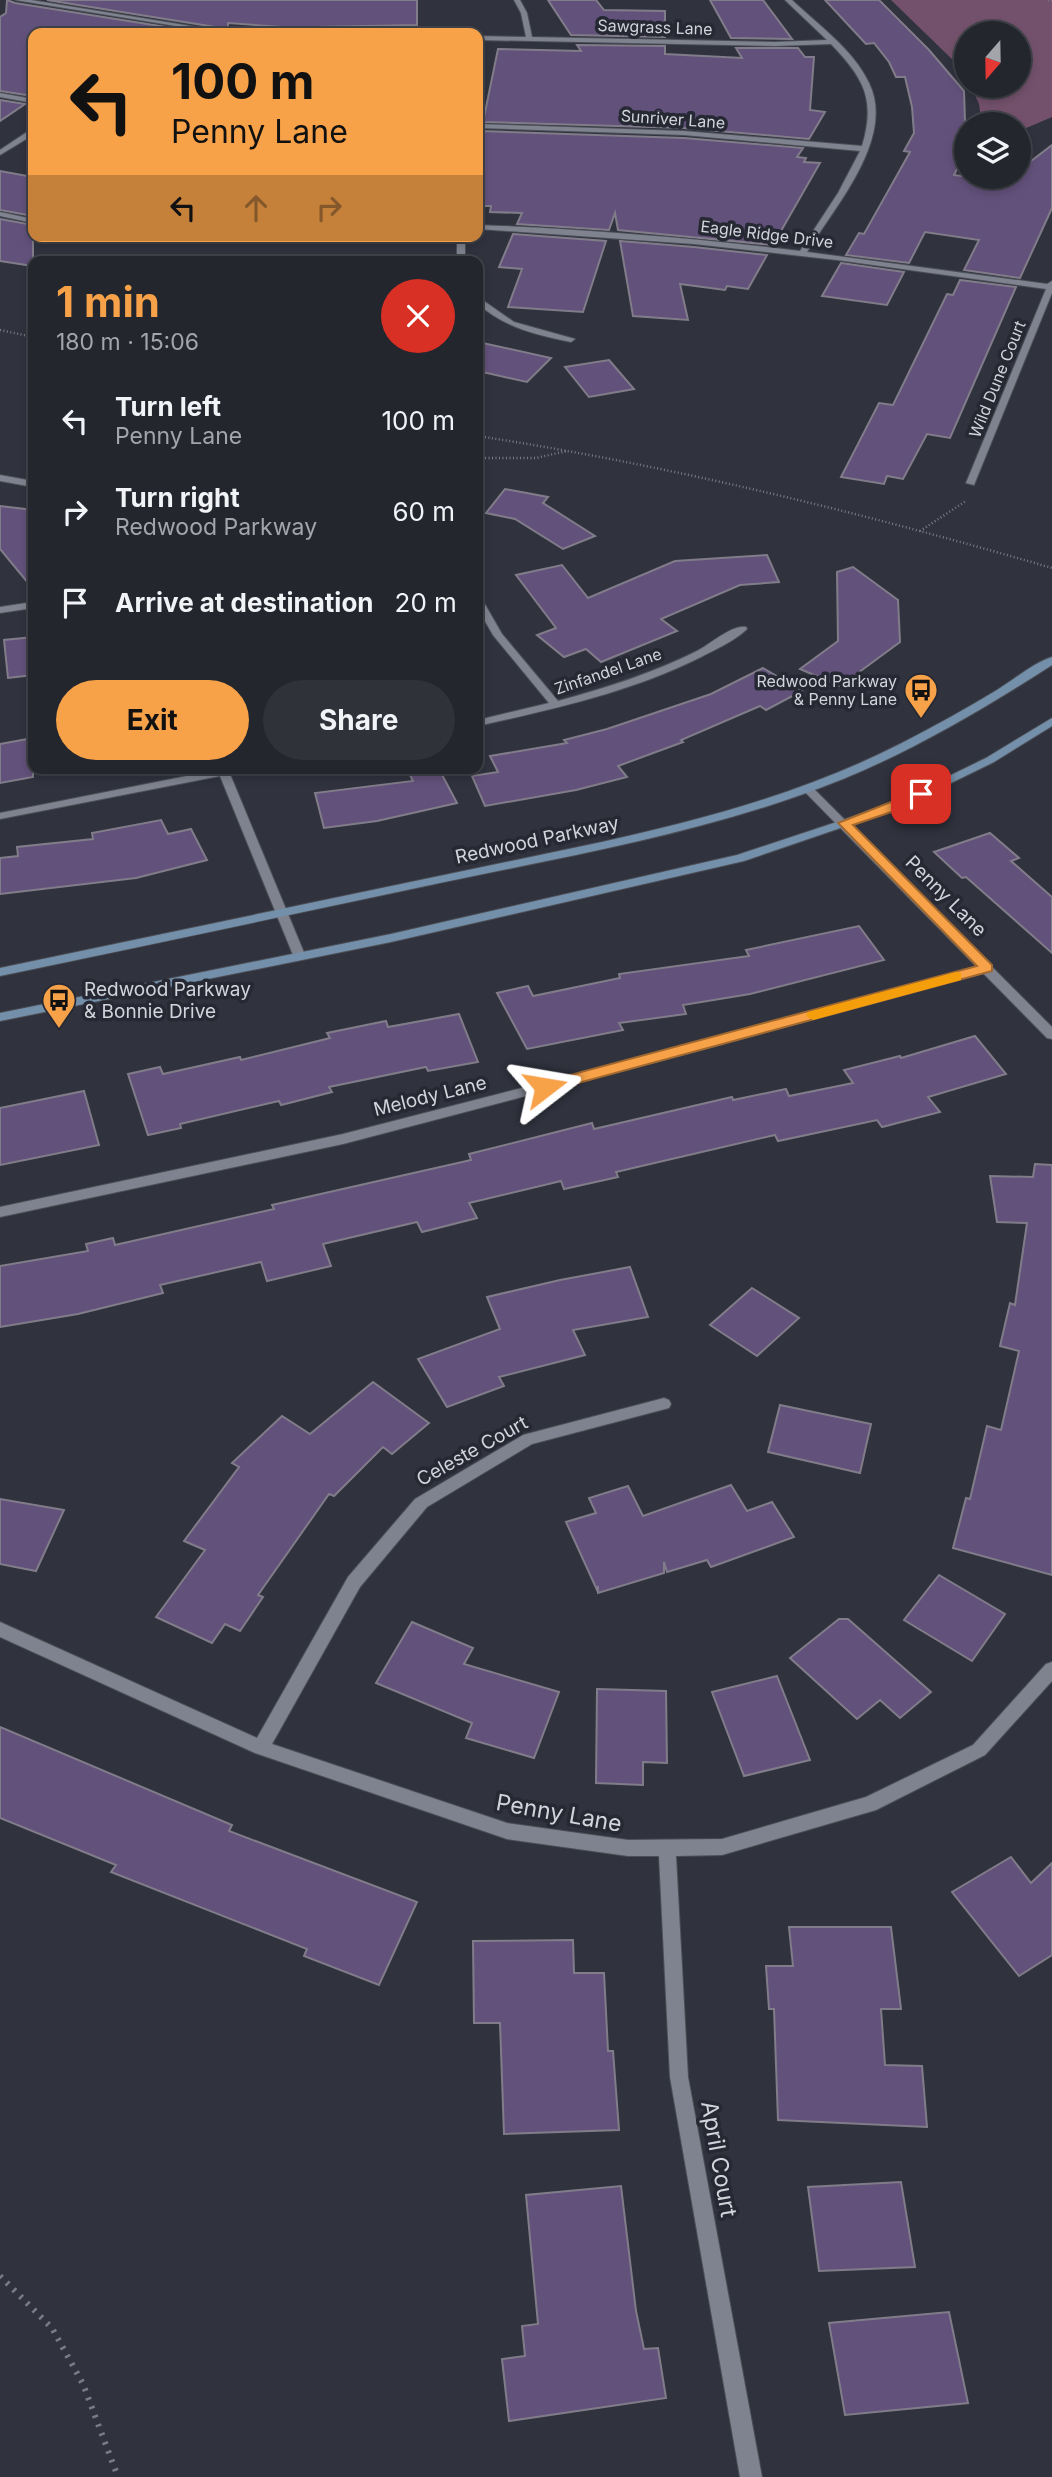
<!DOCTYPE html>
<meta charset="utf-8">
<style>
body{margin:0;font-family:Inter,sans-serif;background:#30323a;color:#f1f3f6;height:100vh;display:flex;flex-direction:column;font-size:26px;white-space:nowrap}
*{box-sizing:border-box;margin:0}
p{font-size:23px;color:#a3a5aa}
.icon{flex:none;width:38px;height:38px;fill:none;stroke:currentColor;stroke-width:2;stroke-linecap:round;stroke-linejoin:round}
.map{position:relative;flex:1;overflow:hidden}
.sheet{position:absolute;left:28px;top:256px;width:455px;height:518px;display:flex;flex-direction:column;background:#24262e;border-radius:14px;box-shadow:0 4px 10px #0003,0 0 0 2px #41434a}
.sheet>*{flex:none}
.top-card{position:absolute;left:28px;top:28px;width:455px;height:214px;border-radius:14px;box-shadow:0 4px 10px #0003,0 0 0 2px #41434a;background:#f7a149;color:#111;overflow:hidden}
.needle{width:46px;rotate:200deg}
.fabs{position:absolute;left:954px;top:21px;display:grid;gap:14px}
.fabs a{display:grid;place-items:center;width:77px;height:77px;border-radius:50%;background:#24262e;box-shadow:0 4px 10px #0003,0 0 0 2px #41434a;font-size:35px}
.pin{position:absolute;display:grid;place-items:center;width:60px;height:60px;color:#fff;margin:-30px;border-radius:14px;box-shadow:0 4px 10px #0006}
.me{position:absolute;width:77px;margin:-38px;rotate:76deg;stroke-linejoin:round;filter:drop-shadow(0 0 5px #0008)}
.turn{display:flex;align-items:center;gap:24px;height:147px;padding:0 28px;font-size:32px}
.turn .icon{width:91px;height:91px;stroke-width:2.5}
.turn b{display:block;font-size:49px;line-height:60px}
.lanes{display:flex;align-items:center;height:66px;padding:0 28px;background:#0003;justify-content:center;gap:35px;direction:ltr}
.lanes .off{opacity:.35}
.round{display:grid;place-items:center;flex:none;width:74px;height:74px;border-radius:37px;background:#30323a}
.overview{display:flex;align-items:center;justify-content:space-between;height:119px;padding:0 28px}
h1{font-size:42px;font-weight:700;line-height:52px;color:#f7a149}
.primary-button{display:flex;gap:14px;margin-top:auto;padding:14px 28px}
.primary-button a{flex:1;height:80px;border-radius:42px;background:#f7a149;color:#111;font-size:28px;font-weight:700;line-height:80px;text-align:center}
.primary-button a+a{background:#30323a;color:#f1f3f6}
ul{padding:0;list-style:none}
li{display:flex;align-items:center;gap:21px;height:91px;padding:0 28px}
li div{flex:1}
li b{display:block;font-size:26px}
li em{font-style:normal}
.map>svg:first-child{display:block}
.green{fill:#73516c}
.building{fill:#62517a;stroke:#817c89;stroke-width:2}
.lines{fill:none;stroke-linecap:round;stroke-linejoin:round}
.street-casing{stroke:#4c4f57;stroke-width:2}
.secondary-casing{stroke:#4c4f57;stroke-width:2}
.path-far1{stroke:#7a7c85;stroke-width:2.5;stroke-dasharray:1 2.5;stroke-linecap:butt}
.path{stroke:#7a7c85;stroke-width:6;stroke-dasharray:2.5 7;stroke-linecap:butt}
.street{fill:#7f838f;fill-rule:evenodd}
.secondary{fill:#748fa9;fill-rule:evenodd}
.route{fill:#f7a149;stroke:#a1692f;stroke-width:2}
.slow{fill:#f59e0b}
.labels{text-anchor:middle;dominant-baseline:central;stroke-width:7;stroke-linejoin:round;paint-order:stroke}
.far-street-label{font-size:16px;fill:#d2d4db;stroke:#262933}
.far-poi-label{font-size:16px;fill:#d2d4db;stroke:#262933;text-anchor:end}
.street-label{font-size:19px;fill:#d2d4db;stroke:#262933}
.poi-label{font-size:19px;fill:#d2d4db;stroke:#262933;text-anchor:start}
.near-street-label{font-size:23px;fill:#d2d4db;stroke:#262933}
</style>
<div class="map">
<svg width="1052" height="2477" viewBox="0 0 1052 2477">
<rect width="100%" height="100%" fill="#30333e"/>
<polygon class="green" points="891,0 1052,0 1052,117 1024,129 1019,129 1018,124 982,124 979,104 971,86 1018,86 1018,33 966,33 966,78 958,65"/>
<g class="building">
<polygon points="7,0 15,3 204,33 33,33 33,96 0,91 0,17 6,13"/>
<polygon points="47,0 417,0 417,25 312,27 310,29 228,23 228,29"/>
<polygon points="548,0 596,0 604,10 665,11 665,37 571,35"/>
<polygon points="710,0 763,0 792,39 731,38"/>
<polygon points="825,0 879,0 929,50 964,91 966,152 954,175 1004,182 1011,177 1018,177 1018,171 1052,145 1052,208 1020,278 964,270 979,240 925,232 909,263 846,255 859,233 864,234 910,152 904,151 914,133 912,107 905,77 896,77 889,62 874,43 866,44"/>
<polygon points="577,45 665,46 665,54 742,58 736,48 798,48 805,57 814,57 810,110 825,112 809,139 684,128 483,122 498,49 581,51"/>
<polygon points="0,100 25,104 0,121"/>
<polygon points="481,131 684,138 803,148 797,157 806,158 804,162 820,163 773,245 618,230 615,213 609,230 517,224 522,213 490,212 491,206 478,206 478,147"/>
<polygon points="0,171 33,177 33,216 0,210"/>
<polygon points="0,219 33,225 33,266 0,261"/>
<polygon points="513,234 606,241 583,312 508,307 522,269 499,267"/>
<polygon points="620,241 694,247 767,255 748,289 727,286 725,290 680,284 688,320 633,316"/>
<polygon points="841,263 904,272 887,305 822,296"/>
<polygon points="960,280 1016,287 950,438 927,434 903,479 887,476 884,484 841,477 879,403 893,405 947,294 953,295"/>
<polygon points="478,342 551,358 527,382 478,371"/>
<polygon points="609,360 634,389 589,397 565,367"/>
<polygon points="505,489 548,497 543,503 595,536 563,549 515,519 486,513"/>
<polygon points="0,506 33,510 33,589 0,549"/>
<polygon points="767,555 779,582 740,585 661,619 677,631 601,662 586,649 564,657 537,635 556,628 516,575 562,565 588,598 675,561"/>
<polygon points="853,567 898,600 900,642 840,686 800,669 838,641 837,572"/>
<polygon points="33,637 33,675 8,678 4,640"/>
<polygon points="763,668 802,691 766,710 760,706 681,740 683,742 618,766 627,777 576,790 485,806 472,776 498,772 490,756 567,743 564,740 607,729 711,694"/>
<polygon points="33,738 33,777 0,783 0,744"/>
<polygon points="439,769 457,803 377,821 324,828 315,793 413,781 410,775"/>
<polygon points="161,820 168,834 191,829 207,860 136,878 0,894 0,858 18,856 17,847 93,839 92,833"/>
<polygon points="990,833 1019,858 1011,861 1052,897 1052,953 966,877 962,878 934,852"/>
<polygon points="859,926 884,960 750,994 683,1005 686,1014 619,1023 623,1030 527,1049 497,993 528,986 533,996 620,978 619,974 749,956 746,950"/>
<polygon points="459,1014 478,1062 428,1071 426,1067 329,1087 332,1092 281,1105 279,1101 180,1124 181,1128 148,1135 128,1074 160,1067 163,1074 240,1057 241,1060 330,1038 327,1033 386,1021 388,1027"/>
<polygon points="975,1036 1006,1074 928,1097 940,1112 882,1127 877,1120 778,1141 775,1135 616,1172 618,1177 564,1189 561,1181 469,1203 477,1218 422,1232 417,1222 323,1244 331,1266 267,1281 261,1262 160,1285 163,1293 78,1314 0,1327 0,1266 88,1251 86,1244 113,1238 115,1245 274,1209 272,1205 471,1160 469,1154 592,1123 594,1129 732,1097 733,1100 786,1089 789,1096 853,1083 844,1070 900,1056 901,1058"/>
<polygon points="84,1091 99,1145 0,1165 0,1108"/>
<polygon points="1035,1164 1052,1165 1052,1575 953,1548 966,1498 970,1499 987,1426 1001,1430 1019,1351 1000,1346 1010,1303 1015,1305 1027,1223 997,1222 990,1176 1033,1177"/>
<polygon points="630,1267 648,1317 573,1330 585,1355 499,1377 504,1386 447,1407 418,1359 500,1329 487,1297 560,1280"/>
<polygon points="752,1288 799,1318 757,1356 710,1325"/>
<polygon points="373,1382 429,1423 392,1454 383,1447 334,1496 329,1494 258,1595 263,1597 240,1631 225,1624 212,1643 156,1617 205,1550 184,1541 239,1467 232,1463 282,1416 310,1434"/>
<polygon points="780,1405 871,1424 860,1473 768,1452"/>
<polygon points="731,1485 747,1511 772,1502 794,1537 711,1567 707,1560 667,1572 664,1562 664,1573 598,1593 598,1586 597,1590 566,1522 596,1513 589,1498 628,1486 643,1516"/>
<polygon points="0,1499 64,1510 36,1571 0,1564"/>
<polygon points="939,1575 1005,1614 972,1661 904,1620"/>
<polygon points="839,1619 848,1619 931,1692 900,1718 880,1700 857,1719 790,1658"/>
<polygon points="412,1622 473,1648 464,1664 559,1692 534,1758 466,1738 472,1723 376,1683"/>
<polygon points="777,1676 810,1760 744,1776 712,1692"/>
<polygon points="597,1689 666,1691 667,1763 643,1762 643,1785 596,1783"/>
<polygon points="0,1727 232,1825 229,1831 417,1902 379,1985 304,1956 307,1949 111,1872 116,1865 0,1818"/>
<polygon points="1011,1857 1031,1883 1052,1863 1052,1955 1019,1976 952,1892"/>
<polygon points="789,1927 891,1927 901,2009 881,2009 885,2065 922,2066 927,2127 778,2120 774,2009 769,2009 766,1966 793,1966"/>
<polygon points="573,1940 574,1973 604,1973 608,2051 613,2051 619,2130 504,2134 500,2023 474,2023 473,1941"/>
<polygon points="901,2182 915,2267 819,2271 808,2187"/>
<polygon points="621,2186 636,2311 644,2349 658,2348 666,2398 509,2421 502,2359 525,2356 522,2326 538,2324 526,2195"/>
<polygon points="949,2312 968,2403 845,2415 829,2323"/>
</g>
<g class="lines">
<defs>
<g id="street">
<polygon points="15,0 31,0 234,33 219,33"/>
<path d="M 514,0 L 520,0 L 527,13 L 532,37 L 775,42 L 827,40 L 785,0 L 792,0 C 818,25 853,49 869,83 C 896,138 835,206 807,252 L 1047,284 L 1052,281 L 1052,293 L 974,485 L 966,483 L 1046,289 L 837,260 L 694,244 L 478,229 L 478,225 C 586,229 693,238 800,251 L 838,193 L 860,151 L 684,135 L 478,128 L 478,124 L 684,131 L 862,146 C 876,100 864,78 831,44 L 775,46 L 478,40 L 478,36 L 526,37 L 521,13 Z"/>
<polygon points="0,93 33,99 33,103 0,97"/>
<polygon points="30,130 33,130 33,135 0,155 0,150"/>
<polygon points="0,212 33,219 33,223 0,216"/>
<rect x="457" y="236" width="8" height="25"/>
<path d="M 478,297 L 514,322 L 575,339 L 571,342 C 536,335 506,328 478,304 Z"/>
<polygon points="0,475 33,481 33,487 0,481"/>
<path d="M 478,598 L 483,601 L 502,634 L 558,701 C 606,688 653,673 697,651 C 711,644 731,625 746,627 L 747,629 C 735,641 716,649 701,657 C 631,692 554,709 478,726 L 478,720 L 549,703 L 493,635 L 478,609 Z"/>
<polygon points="33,602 33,608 0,613 0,607"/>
<polygon points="217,768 250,768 230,774 305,955 303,958 295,958 293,955 220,776 0,819 0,813 217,770"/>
<polygon points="808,786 812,787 1052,1027 1052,1039 1047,1038 983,973 697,1051 343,1144 0,1217 0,1207 343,1134 697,1043 977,967 804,791 804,787"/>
<polygon points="664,1398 669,1400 671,1404 669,1408 532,1444 427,1507 360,1587 272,1744 507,1823 628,1840 722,1839 866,1797 973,1745 1046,1664 1052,1662 1052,1681 985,1755 876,1810 722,1855 676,1856 688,2077 762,2477 740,2477 670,2077 659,1856 628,1856 507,1839 255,1753 0,1637 0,1622 257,1738 348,1577 415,1499 523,1435"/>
</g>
<g id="secondary">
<path d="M 1052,657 L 1052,665 C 985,708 916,749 843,779 C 712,832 572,855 435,884 C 290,915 145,946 0,976 L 0,968 L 602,842 C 705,819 806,792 900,744 C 933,727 966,709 997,690 C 1015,679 1033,663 1052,657 Z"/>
<polygon points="1052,718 1052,726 994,762 902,807 744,861 391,942 0,1021 0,1013 391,934 737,855 894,803 986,758"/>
</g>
</defs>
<use href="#street" class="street-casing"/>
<use href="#secondary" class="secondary-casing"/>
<g class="path-far1">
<polyline points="1048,0 1052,1"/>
<polyline points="0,330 33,337"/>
<path d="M 478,436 C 673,466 863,513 1052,568"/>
<polyline points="478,458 536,458 567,451"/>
<polyline points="920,531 966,501"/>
</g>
<polyline class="path" points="0,2276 52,2328 83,2384 118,2477"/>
<use href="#street" class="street"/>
<use href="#secondary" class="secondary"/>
</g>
<polygon class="route" points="921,790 927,794 925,797 903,808 853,825 992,965 992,971 545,1092 540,1090 538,1087 540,1083 977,966 838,823"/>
<polygon class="slow" points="956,972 961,973 961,980 813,1020 806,1016 808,1012"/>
<defs>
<symbol id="bus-pin" viewBox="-11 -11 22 30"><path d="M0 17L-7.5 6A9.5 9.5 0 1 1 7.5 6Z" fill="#f7a149" stroke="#262933"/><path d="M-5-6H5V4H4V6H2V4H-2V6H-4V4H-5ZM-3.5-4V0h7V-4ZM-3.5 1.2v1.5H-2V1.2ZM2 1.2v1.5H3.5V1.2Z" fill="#111"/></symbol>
</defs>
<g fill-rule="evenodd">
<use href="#bus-pin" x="902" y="671" width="38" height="52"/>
<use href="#bus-pin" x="40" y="981" width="38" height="52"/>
</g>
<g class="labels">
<g class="far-street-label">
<text transform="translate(655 27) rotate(2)">Sawgrass Lane</text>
<text transform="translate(673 119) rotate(4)">Sunriver Lane</text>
<text transform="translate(767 234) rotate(7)">Eagle Ridge Drive</text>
<text transform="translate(997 379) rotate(-68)">Wild Dune Court</text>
<text transform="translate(608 671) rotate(-19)">Zinfandel Lane</text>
</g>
<g class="far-poi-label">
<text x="897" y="681">Redwood Parkway<tspan x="897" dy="18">&amp; Penny Lane</tspan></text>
</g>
<g class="street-label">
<text transform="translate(537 840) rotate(-12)">Redwood Parkway</text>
<text transform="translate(946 896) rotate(45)">Penny Lane</text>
<text transform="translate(430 1096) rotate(-14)">Melody Lane</text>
<text transform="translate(472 1451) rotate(-29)">Celeste Court</text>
</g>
<g class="poi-label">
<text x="84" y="989">Redwood Parkway<tspan x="84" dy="22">&amp; Bonnie Drive</tspan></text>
</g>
<g class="near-street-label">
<text transform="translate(559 1813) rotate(10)">Penny Lane</text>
<text transform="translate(719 2159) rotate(80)">April Court</text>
</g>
</g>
</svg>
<div class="fabs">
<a><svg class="needle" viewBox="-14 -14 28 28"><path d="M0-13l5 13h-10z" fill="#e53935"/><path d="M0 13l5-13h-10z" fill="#a3a5aa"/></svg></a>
<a><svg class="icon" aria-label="layers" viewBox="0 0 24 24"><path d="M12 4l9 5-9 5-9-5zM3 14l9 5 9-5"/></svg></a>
</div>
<div class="pin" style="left:921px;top:794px;background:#d93025"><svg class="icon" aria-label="arrive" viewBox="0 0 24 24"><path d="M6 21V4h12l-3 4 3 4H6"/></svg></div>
<svg class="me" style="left:545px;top:1087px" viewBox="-20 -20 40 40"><path d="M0-17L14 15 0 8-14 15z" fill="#f7a149" stroke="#fff" stroke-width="4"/></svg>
<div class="top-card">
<div class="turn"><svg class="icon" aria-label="left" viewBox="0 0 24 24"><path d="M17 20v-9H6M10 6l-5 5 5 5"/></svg><div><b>100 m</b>Penny Lane</div></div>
<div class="lanes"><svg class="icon" aria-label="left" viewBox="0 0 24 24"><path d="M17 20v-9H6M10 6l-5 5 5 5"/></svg><svg class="icon off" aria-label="ahead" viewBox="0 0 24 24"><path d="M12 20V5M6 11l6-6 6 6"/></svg><svg class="icon off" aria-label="right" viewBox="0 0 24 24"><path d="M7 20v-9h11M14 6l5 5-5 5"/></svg></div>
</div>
<section class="sheet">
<div class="overview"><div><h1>1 min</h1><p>180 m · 15:06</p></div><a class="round" style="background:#d93025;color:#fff"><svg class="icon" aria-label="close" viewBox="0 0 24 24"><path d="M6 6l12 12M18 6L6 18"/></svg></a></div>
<ul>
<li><svg class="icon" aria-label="left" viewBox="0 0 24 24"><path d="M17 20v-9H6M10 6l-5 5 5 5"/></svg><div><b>Turn left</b><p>Penny Lane</p></div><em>100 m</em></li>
<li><svg class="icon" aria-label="right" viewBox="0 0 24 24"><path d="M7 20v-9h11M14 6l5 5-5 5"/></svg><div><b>Turn right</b><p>Redwood Parkway</p></div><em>60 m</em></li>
<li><svg class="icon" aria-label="arrive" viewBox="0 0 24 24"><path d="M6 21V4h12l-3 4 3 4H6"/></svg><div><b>Arrive at destination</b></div><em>20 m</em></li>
</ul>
<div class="primary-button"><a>Exit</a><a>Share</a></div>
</section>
</div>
